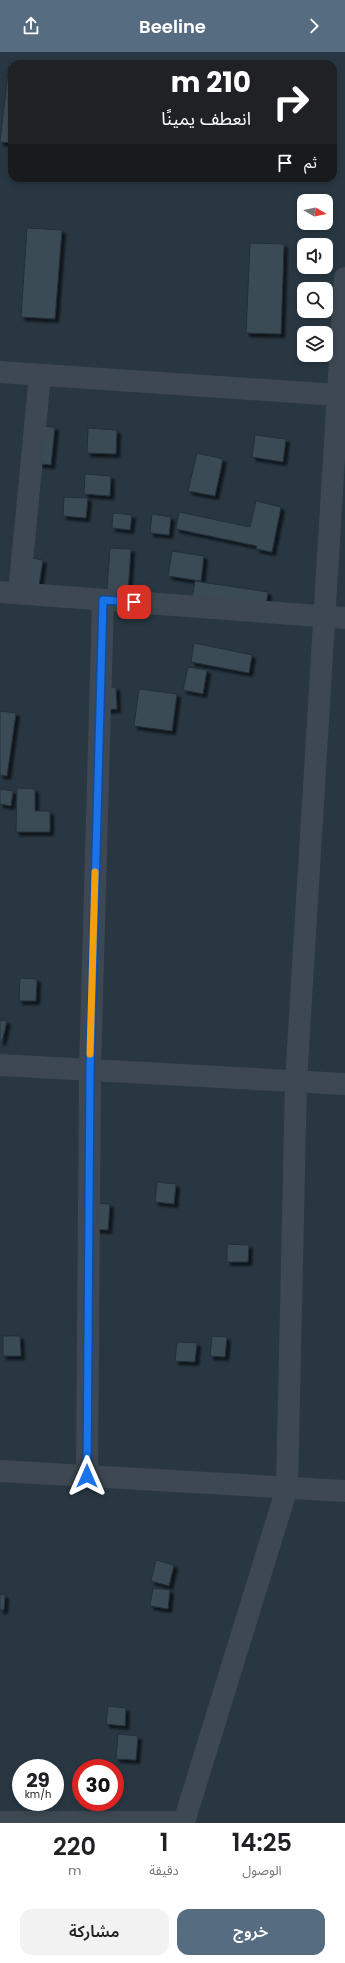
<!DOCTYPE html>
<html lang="ar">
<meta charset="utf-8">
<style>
body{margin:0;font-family:Poppins,"Noto Sans Arabic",sans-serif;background:#f2f2f2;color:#202124;direction:rtl;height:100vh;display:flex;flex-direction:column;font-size:15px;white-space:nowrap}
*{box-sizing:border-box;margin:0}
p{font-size:13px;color:#757577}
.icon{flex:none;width:22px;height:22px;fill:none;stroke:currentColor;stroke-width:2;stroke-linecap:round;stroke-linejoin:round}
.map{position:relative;height:1771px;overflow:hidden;direction:ltr}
.sheet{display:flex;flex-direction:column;background:#fff;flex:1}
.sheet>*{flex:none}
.top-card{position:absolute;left:8px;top:8px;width:329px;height:122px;border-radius:12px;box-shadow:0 2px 6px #0003;direction:rtl;background:#202124;color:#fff;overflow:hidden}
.needle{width:26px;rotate:100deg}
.controls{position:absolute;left:297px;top:142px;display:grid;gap:8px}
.controls a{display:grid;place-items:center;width:36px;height:36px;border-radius:8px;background:#fff;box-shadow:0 2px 6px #0003;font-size:20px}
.speed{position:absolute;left:12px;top:1707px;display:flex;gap:8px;font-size:20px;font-weight:700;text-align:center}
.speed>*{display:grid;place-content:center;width:52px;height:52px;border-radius:50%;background:#fff;box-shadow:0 2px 6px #0003;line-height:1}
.speed small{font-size:10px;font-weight:400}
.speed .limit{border:6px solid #d22;background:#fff;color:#111}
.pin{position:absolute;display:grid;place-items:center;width:34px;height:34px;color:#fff;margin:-17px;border-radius:8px;box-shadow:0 2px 6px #0006}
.me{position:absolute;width:44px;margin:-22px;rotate:0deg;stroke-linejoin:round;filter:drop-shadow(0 0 3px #0008)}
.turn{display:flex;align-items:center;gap:14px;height:84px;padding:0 20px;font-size:18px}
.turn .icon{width:52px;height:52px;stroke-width:2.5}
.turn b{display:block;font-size:28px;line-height:34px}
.then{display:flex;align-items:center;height:38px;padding:0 20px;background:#0003;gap:8px;font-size:15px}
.eta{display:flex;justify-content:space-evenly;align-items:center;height:68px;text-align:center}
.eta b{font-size:24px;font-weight:600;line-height:28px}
.cta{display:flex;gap:8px;margin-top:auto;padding:8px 20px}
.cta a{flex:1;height:46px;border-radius:12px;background:#566c81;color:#fff;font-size:16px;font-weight:600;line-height:46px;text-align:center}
.cta a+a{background:#f2f2f2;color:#202124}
header{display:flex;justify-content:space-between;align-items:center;height:52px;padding:0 20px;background:#566c81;color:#fff;font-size:18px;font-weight:600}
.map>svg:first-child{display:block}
.building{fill:#3b4c57;stroke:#232f39;filter:url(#shadow)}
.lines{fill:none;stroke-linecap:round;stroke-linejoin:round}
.minor{stroke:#3d4852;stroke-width:22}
.route-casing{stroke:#114b97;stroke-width:10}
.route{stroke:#1a73e8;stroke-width:7}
.slow{stroke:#f59e0b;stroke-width:7}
</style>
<header><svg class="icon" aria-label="forward" viewBox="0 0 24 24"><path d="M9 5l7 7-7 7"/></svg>Beeline<svg class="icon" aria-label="share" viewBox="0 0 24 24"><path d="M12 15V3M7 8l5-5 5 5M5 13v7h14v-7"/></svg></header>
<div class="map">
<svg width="345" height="1771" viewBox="0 0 345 1771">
<defs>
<filter id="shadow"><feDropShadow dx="3.5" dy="3.5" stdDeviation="1" flood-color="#0009"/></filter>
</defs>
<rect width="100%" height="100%" fill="#283742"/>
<g class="building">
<polygon points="9,11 21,12 12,12 12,91 0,90"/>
<polygon points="27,176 62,178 55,267 21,265"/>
<polygon points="250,191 284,192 281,282 246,281"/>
<polygon points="37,374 55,375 51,413 32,411"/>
<polygon points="88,376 117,378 116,402 87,401"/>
<polygon points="255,383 286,387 283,410 252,405"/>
<polygon points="197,401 223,407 215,444 188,439"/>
<polygon points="85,422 111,424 110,444 84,442"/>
<polygon points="64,445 88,446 86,466 63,464"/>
<polygon points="256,449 281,455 272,500 256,497 257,494 176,477 179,460 250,475"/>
<polygon points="113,461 132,463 130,478 112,476"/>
<polygon points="152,462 171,465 169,483 150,481"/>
<polygon points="110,496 131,497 127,553 106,551"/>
<polygon points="172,499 204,504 201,529 168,524"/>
<polygon points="25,505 43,508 37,546 20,544"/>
<polygon points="195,529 268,540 264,565 191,553"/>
<polygon points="194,591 252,603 249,621 191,610"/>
<polygon points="188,615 207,618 203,642 183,638"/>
<polygon points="116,635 117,657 99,658 98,636"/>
<polygon points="139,637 177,642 172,679 134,674"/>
<polygon points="0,659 16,661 7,724 0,723"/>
<polygon points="17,736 35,737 35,759 50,759 50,780 16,780"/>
<polygon points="0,737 13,739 11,754 0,752"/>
<polygon points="20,926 37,927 36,949 19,949"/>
<polygon points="0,968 7,969 2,990 0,989"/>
<polygon points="157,1130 176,1132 174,1152 155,1150"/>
<polygon points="92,1151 110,1152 108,1178 91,1177"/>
<polygon points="227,1192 249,1193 248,1210 227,1210"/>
<polygon points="3,1284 20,1284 21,1304 3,1304"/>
<polygon points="212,1284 227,1285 225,1305 210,1304"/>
<polygon points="177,1290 197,1291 195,1310 175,1309"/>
<polygon points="156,1508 174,1513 169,1534 151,1529"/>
<polygon points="153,1536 170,1538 168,1557 150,1554"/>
<polygon points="0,1542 5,1543 4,1558 0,1558"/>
<polygon points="108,1654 126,1656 125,1674 106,1672"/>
<polygon points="118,1682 138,1684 136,1708 116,1707"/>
</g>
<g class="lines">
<g class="minor">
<polyline points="0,320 338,343"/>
<polyline points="0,540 345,566"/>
<polyline points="19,541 40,323"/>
<polyline points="0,1013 345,1032"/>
<polyline points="0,1419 345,1439"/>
<polyline points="87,1424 90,1018 103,548"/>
<polyline points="0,1770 184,1770 287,1436 296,1029 345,226"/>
</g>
</g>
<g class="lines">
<defs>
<polyline id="route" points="87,1424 90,1018 103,548 134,550"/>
</defs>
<use href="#route" class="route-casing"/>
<use href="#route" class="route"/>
<polyline class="slow" points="90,1002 95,820"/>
</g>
</svg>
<div class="controls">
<a><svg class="needle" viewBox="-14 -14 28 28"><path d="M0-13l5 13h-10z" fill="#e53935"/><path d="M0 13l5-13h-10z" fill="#757577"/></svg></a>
<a><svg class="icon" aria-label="sound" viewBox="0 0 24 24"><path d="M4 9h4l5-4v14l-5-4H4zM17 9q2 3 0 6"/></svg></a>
<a><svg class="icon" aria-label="search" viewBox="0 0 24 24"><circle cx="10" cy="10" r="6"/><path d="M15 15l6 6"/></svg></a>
<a><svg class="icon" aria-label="layers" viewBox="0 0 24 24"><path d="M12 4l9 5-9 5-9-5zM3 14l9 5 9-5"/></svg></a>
</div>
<div class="speed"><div>29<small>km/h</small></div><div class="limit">30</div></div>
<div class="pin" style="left:134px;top:550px;background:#d93025"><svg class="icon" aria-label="arrive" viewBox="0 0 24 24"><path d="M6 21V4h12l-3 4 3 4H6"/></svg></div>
<svg class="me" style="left:87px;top:1424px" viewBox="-20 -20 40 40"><path d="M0-17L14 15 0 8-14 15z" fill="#1a73e8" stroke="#fff" stroke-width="4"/></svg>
<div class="top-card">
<div class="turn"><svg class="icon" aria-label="right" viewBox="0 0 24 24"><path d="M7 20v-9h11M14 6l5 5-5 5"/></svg><div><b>210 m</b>انعطف يمينًا</div></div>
<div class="then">ثم<svg class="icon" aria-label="arrive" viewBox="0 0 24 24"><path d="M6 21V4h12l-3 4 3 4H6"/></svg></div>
</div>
</div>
<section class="sheet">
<div class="eta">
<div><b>14:25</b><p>الوصول</p></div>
<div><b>1</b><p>دقيقة</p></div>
<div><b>220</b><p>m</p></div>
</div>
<div class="cta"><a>خروج</a><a>مشاركة</a></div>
</section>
